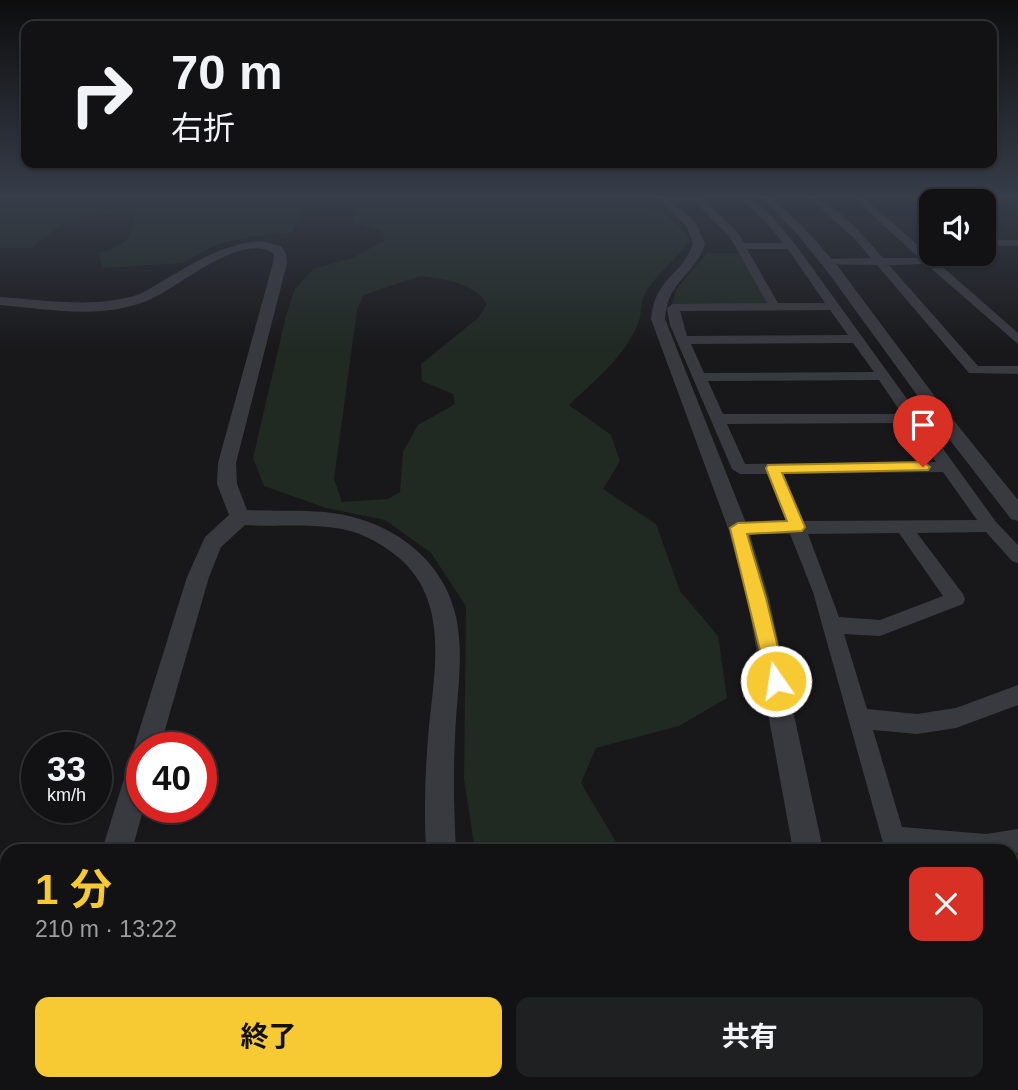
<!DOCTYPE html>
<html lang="ja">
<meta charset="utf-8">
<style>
body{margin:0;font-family:Helvetica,"Noto Sans JP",sans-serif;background:#1f2022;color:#f1f3f6;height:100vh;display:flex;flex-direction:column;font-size:26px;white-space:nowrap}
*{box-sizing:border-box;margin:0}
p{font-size:23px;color:#9c9ea0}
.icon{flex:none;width:38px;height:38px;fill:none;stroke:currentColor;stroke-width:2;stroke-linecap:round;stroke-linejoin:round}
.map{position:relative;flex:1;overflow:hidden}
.drawer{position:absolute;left:0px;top:844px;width:1018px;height:247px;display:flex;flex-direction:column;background:#121214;border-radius:21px 21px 0 0;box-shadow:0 2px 5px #0004,0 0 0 2px #313234}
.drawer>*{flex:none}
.hud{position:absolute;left:21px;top:21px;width:976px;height:147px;border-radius:14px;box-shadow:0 2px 5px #0004,0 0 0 2px #313234;background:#121214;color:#f1f3f6;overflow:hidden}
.fabs{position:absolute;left:919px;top:189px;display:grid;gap:14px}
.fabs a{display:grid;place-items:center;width:77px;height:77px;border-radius:14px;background:#121214;box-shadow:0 2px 5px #0004,0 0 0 2px #313234;font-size:35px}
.speed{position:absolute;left:21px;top:732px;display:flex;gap:14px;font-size:35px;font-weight:700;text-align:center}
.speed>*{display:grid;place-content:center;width:91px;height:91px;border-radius:50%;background:#121214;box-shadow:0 2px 5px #0004,0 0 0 2px #313234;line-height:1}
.speed small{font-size:18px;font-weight:400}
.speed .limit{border:10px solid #d22;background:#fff;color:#111}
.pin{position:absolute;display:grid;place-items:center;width:60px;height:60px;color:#fff;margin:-72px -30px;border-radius:50% 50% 50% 0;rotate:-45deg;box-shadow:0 0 7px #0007}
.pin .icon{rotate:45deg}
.me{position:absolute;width:77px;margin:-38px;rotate:347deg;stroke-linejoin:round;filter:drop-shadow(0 0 5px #0008)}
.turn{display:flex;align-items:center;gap:24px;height:147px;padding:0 35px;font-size:32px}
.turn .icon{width:91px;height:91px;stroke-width:2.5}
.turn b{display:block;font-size:49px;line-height:60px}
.round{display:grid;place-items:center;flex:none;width:74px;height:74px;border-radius:14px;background:#1f2022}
.headline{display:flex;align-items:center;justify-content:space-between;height:119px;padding:0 35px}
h1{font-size:42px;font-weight:700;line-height:52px;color:#f7ca34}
.action{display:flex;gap:14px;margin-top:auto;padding:14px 35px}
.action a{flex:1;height:80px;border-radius:14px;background:#f7ca34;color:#111;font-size:28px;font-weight:700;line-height:80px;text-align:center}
.action a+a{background:#1f2022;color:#f1f3f6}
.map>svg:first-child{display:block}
.green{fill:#202922;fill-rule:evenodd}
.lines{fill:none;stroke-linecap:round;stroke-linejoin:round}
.minor{fill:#393940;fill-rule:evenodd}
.tertiary{fill:#393940;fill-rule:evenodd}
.route{fill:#f7ca34;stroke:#a18322;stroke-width:2}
</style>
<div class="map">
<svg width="1018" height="1090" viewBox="0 0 1018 1090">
<rect width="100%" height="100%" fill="#18181a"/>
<g class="green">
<path d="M 0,198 L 620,198 C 648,205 675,215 690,240 C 677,260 656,273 645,294 C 640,303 642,313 639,321 C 626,356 595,380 569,405 L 611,435 L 620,461 L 603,489 L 656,524 L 680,591 L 718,636 L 727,698 L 679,726 L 596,748 L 581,783 L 619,847 L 624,850 L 475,850 L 464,779 L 466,606 L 431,553 L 385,520 L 326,508 L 264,486 L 253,458 L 286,316 L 295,289 L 313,269 L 352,258 L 384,241 L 383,232 L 353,222 L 354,204 L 307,204 L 291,233 L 255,236 L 218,244 L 182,263 L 102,268 L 99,253 C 125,244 131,243 135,215 L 116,213 L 67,221 L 30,248 L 0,248 ZM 420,276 C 446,279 472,282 487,304 L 478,318 L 421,364 L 422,381 L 453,394 L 455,404 L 418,425 L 403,452 L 400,492 L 388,499 L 342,502 L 334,479 L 357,310 L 364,295 Z"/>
<polygon points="707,253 740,253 767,302 763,304 672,304 677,288"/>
<polygon points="586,1083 679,1083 683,1090 589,1090"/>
</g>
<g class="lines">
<g class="minor">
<path d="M 672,198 L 702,198 L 738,233 L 744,243 L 783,243 L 765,221 L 739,198 C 762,198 780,227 795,244 L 996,522 L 1018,545 L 1018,563 L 1012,561 L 986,532 L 917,533 L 963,594 L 965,599 L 963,604 L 880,636 L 844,634 L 867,709 L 917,714 L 956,708 L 1018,685 L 1018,705 L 956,728 L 917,734 L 873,730 L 902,827 L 986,834 L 1018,829 L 1018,853 L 1012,854 L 1012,850 L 885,850 L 813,592 L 790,534 L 738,534 L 732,532 L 729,528 L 732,524 L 738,522 L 786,521 L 767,474 L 740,474 L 732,469 L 670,325 L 667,308 L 673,304 L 767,303 L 730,237 L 694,201 L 666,205 L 661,202 ZM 747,249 L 788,249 L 825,303 L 778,303 ZM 830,310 L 848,335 L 687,336 L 680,311 ZM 853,343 L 874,372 L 704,373 L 691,344 ZM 879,380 L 902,414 L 723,414 L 708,381 ZM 909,423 L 936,462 L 745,464 L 727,424 ZM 943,472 L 977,520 L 802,521 L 783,474 ZM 899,533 L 943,596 L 880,620 L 839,617 L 808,534 Z"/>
<path d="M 809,198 C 832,198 867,240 883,258 L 919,258 L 854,198 L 864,198 L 1018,333 L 1018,344 L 926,264 L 889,265 L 978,366 L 1018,366 L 1018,374 L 969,373 L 877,265 L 824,264 L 823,262 L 828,259 L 871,258 L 853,237 Z"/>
<polygon points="925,198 934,198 935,201 928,204"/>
<polygon points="984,236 997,240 1018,240 1018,246 996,246 984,242"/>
<rect x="1012" y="987" width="6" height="28"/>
<polygon points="945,1083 975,1083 976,1090 946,1090"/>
</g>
<g class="tertiary">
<path d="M 657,198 L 669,198 L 696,223 L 705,244 C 694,277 668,279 665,319 L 748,528 L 769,598 L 823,850 L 793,850 L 747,598 L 728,528 L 651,319 C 655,277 681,277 693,244 L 687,227 Z"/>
<polygon points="761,198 773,198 805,229 837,265 942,406 1018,500 1018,521 1011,519 946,435 827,271 797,234"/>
<path d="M 261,241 L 281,246 L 286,254 L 287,263 L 236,463 L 237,484 L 247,510 C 281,512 316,508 349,516 C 408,530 455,574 459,637 C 462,671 456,705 455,738 C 453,776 454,813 456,850 L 426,850 C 424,813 425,775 428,738 C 433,675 452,603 398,557 C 383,545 365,534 346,530 C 313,523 278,527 245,525 L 221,547 L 209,577 L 160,747 L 142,747 L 142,807 L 144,807 L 132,850 L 102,850 L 128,766 L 132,757 L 137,755 L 134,747 L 187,577 L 205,537 L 229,515 L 217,484 L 218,463 L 273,263 L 274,254 C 243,230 178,288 149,300 C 102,320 48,309 0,305 L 0,297 C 46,300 95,309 140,294 C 180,273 215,244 261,241 Z"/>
<polygon points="18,1083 54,1083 51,1090 15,1090"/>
<polygon points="459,1083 495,1083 496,1090 460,1090"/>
<polygon points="834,1083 870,1083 871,1090 835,1090"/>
</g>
</g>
<linearGradient id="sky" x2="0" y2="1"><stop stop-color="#0d0d0e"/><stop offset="0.56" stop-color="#373d49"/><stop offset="1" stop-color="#373d49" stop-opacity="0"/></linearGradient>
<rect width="1018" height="351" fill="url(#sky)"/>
<polygon class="route" points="923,462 930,467 928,470 782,473 805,527 802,531 747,534 766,598 786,681 783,687 776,689 769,687 730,528 738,523 787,521 766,468 768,465"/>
</svg>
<div class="fabs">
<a><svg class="icon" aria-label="sound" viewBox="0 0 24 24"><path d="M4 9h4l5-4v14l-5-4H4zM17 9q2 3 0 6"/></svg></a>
</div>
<div class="speed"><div>33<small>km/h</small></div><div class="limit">40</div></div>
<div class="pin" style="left:923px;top:467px;background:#d93025"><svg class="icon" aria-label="arrive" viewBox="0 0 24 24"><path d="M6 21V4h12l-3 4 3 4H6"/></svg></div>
<svg class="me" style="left:776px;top:681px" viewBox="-20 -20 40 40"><circle r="17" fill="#f7ca34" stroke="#fff" stroke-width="3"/><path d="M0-11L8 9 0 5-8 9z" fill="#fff"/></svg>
<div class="hud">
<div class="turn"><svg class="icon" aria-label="right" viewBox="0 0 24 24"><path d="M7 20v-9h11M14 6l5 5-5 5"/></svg><div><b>70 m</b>右折</div></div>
</div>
<section class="drawer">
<div class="headline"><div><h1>1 分</h1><p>210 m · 13:22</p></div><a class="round" style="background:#d93025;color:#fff"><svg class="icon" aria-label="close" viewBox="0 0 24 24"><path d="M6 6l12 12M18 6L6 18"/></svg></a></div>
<div class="action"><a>終了</a><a>共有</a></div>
</section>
</div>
